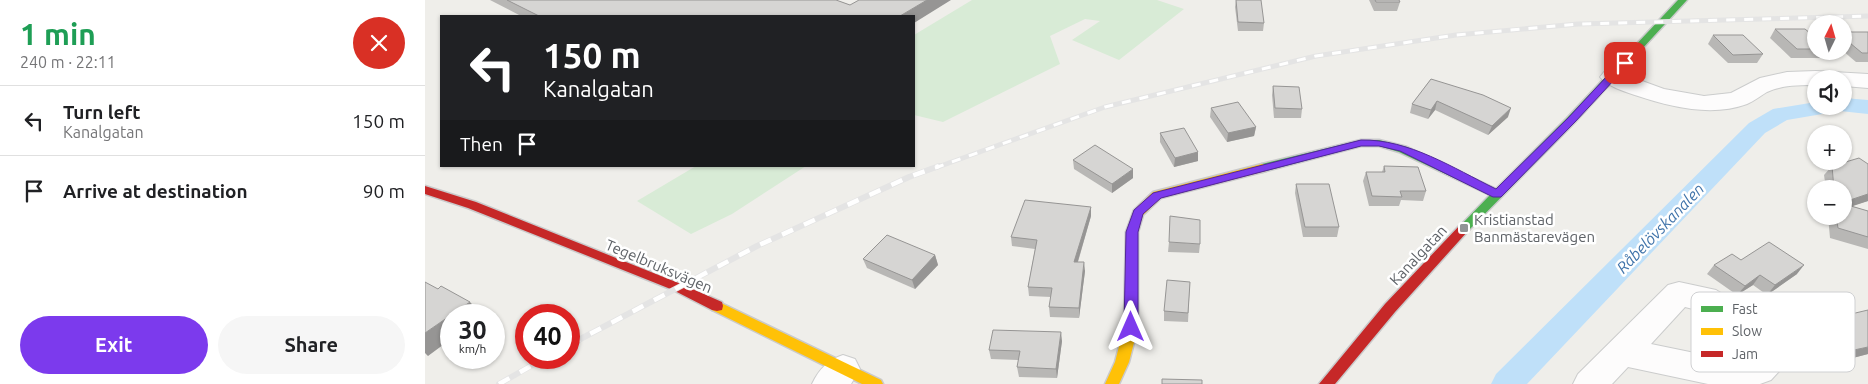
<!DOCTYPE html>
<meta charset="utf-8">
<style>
body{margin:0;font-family:Ubuntu,sans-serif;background:#f6f6f6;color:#202124;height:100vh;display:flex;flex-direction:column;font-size:19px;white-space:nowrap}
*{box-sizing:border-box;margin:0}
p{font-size:16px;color:#757577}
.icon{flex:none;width:28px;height:28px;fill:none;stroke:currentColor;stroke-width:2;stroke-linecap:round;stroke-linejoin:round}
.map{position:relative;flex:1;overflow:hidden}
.drawer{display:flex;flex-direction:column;background:#fff;width:425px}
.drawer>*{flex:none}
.banner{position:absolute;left:15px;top:15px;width:475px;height:152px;border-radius:0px;box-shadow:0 1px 4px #0004;background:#202124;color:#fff;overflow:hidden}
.needle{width:32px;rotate:5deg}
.tools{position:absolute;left:1382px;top:15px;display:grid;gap:10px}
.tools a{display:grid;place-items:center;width:45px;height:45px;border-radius:50%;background:#fff;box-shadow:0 1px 4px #0004;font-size:25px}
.speed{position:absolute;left:15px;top:304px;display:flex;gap:10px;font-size:25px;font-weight:700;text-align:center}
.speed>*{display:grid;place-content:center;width:65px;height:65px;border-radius:50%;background:#fff;box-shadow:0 1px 4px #0004;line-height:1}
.speed small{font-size:12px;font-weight:400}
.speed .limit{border:8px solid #d22;background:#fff;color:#111}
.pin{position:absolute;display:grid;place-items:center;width:42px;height:42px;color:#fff;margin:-21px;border-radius:10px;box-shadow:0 2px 8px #0006}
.me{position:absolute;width:55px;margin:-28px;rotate:0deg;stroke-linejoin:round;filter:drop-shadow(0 0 4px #0008)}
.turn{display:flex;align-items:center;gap:18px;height:105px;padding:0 20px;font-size:22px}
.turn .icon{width:65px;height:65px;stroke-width:2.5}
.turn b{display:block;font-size:35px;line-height:42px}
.then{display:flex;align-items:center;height:48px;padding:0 20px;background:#0003;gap:10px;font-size:19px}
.round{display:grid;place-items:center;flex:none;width:52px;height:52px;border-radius:26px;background:#f6f6f6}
.headline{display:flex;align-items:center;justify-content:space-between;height:85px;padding:0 20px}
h1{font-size:30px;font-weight:600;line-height:38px;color:#1e9e55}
.primary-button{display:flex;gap:10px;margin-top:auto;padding:10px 20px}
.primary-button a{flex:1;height:58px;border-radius:30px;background:#7c3aed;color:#fff;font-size:20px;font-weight:600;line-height:58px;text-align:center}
.primary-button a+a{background:#f6f6f6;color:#202124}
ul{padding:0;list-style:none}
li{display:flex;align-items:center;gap:15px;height:70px;padding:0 20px;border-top:1px solid #e0e0e0}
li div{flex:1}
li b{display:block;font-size:19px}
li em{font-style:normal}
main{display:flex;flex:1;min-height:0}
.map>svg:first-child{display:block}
.green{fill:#d8ebd6}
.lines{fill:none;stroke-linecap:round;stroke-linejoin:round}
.canal{fill:#bfe0f9;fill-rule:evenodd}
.street-casing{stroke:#cbcccc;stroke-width:2}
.fast-casing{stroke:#cacacb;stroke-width:3}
.slow-casing{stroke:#cacacb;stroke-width:3}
.jam-casing{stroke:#cacacb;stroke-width:3}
.street{fill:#fdfcfc;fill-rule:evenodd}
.fast{fill:#4caf50;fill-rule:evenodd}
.slow{fill:#ffc107;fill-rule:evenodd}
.jam{fill:#c62828;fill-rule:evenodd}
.rail-far1-casing{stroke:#e4e4e4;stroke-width:5}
.rail-casing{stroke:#e4e4e4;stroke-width:6}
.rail-far1{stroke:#fff;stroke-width:3;stroke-dasharray:9;stroke-linecap:butt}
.rail{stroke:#fff;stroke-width:4.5;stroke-dasharray:12;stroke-linecap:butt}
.wall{fill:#b8b7b5}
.shaded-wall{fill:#969594}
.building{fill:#d6d5d3;stroke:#969594}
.route{fill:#7c3aed;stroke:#51269a}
.poi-dot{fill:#919496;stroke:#fff;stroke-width:2}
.labels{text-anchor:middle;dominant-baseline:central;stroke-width:5;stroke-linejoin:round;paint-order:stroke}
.poi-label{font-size:15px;fill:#5f6368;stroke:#fff;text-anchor:start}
.street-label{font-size:15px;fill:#5f6368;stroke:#fff}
.water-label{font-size:16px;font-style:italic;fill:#4174aa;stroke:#fff}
.key{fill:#fff;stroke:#cfd0d2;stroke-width:1}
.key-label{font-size:14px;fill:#5f6368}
</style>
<main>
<section class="drawer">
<div class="headline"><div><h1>1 min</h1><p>240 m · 22:11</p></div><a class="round" style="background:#d93025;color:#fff"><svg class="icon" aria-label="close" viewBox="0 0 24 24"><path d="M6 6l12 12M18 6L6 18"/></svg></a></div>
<ul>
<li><svg class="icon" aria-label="left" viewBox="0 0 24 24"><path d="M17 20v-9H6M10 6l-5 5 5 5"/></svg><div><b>Turn left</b><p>Kanalgatan</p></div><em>150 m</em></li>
<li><svg class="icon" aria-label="arrive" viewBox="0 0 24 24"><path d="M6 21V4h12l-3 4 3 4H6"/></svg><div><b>Arrive at destination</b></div><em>90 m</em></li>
</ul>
<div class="primary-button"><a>Exit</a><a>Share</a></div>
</section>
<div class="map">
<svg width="1443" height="384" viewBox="0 0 1443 384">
<rect width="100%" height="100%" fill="#efeeea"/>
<g class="green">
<polygon points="547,0 732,0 759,9 694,60 647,40 675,21 660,19 625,36 635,64 518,122 489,115 489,35"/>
<polygon points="271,166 381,166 307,214 266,234 212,201"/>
</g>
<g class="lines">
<polygon class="canal" points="1419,98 1443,100 1443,114 1415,111 1362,120 1340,133 1102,384 1066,384 1071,374 1324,123 1348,109 1391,102 1391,106 1419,106"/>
<defs>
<g id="street">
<path d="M 1187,70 L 1239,89 L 1279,96 L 1306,93 L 1335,78 L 1362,72 L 1391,71 L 1443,74 L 1443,88 L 1419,86 L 1419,79 L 1391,79 L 1391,85 C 1375,85 1357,85 1342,92 C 1335,96 1329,101 1322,104 C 1287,117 1246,107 1213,96 C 1201,92 1183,87 1175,77 L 1179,72 Z"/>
<path d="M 1254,282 L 1291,290 L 1346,324 L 1364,356 L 1359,366 L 1346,380 L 1335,384 L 1283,384 L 1203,367 L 1187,384 L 1148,384 L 1153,374 L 1243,285 ZM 1260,307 L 1272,310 L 1322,342 L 1328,353 L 1326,356 L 1294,358 L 1226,344 Z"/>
<path d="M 418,355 L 430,359 L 435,369 L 426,384 L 387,384 C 394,369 403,360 418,355 Z"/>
</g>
<polygon id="fast" points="1253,0 1262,0 1150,122 1043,231 1035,231 1033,228 1065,195 974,152 954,146 936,146 837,172 832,168 837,164 936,140 954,140 982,147 1071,189 1142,118"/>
<g id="slow">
<polygon points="837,164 841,165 842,168 841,171 736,198 718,215 713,232 713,327 704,362 694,384 680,384 690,362 699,327 701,232 709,210 728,192"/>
<polygon points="292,301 456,380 458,384 437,384 287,310 286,306 287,302"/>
</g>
<g id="jam">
<polygon points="0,186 51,202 256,284 297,302 298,306 297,310 292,311 287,310 248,290 43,208 0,194"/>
<polygon points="1039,224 1043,225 1045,228 1043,231 970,312 910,384 894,384 960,304 1035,225"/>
</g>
</defs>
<use href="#street" class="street-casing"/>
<use href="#fast" class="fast-casing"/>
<use href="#slow" class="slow-casing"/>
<use href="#jam" class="jam-casing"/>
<use href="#street" class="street"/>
<use href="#fast" class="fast"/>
<use href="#slow" class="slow"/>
<use href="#jam" class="jam"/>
<defs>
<polyline id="rail-far1" points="510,168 680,107 891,56 1031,35 1153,24 1443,16"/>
<g id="rail">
<polyline points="144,345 332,246 484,177 514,166"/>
<polyline points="74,384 120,358"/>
</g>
</defs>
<use href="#rail-far1" class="rail-far1-casing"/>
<use href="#rail" class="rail-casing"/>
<use href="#rail-far1" class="rail-far1"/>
<use href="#rail" class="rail"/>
</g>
<g class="wall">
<polygon points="65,0 411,0 425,5 489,16 96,16"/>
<polygon points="811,0 839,23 838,31 813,31 810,7"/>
<polygon points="944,0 974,0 975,2 972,11 949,11"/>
<polygon points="1350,29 1391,38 1391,51 1402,51 1397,58 1366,58 1345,38"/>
<polygon points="1419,32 1443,32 1443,62 1431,62 1418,51"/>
<polygon points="1288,35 1338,54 1332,63 1303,63 1283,44"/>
<polygon points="1006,79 1083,117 1063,135 1010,110 1003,119 985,113 987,104"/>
<polygon points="848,86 877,109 876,118 849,118 847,95"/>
<polygon points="786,108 831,127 829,136 802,142 785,117"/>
<polygon points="735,133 773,152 773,161 749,167 735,142"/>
<polygon points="648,160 708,178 687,193 649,169"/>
<polygon points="1443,164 1443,201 1426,206 1443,211 1443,249 1405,238 1403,216 1419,216 1419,189 1401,189 1399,175 1407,166"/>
<polygon points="959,166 1001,191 998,201 976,200 974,206 944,206 938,181 941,172 957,172"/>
<polygon points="871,184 914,227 912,237 878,237 870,193"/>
<polygon points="666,207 666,216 653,262 660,271 654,318 625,317 624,307 626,297 604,296 603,287 610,249 587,246 586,237"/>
<polygon points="744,242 775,244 774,253 743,252"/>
<polygon points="510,255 513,265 490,289 442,268 438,259"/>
<polygon points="1316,260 1372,274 1342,295 1328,285 1312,295 1282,274 1289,265"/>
<polygon points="765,282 763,322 739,321 739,311"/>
<polygon points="1369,316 1401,320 1443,354 1420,360 1407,347 1388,352 1361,325"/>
<polygon points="637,341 632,378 594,377 592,367 594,360 566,359 564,350"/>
</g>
<g class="shaded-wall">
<polygon points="502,0 526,0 489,23 489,16 475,16"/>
<polygon points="1012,101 1010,110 1003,119 1006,110"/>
<polygon points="1086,108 1083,117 1063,135 1067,126"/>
<polygon points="831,127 829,136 802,142 803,133"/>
<polygon points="773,152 773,161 749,167 750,158"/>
<polygon points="708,169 708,178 687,193 687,184"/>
<polygon points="1443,194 1443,201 1419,209 1419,202"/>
<polygon points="666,207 666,216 650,271 649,262"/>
<polygon points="510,255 513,265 490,289 487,280"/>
<polygon points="659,262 660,271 654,318 654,308"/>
<polygon points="1379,265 1372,274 1342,295 1350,285"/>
<polygon points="1335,275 1328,285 1312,295 1320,286"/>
<polygon points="45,302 57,315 26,315 26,339 3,356 0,353 0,333"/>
<polygon points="636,332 637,341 632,378 631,369"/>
<polygon points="1416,338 1407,347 1388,352 1397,342"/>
<polygon points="1443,347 1443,354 1420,360 1429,350"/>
</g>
<g class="building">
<polygon points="82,0 411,0 425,5 434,0 502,0 475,16 114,16"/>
<polygon points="811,0 836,0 839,23 813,22"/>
<polygon points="950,0 974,0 975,2 951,2"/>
<polygon points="1350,29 1380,29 1391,38 1391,49 1372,49"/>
<polygon points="1419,32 1443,32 1443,53 1437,53 1419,38"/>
<polygon points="1288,35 1318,35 1338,54 1308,55"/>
<polygon points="1006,79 1058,95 1086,108 1067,126 1012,101 1006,110 987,104"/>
<polygon points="848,86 874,87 877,109 850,108"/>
<polygon points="813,102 831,127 803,133 786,108"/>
<polygon points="759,128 773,152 750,158 735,133"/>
<polygon points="670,145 708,169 687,184 648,160"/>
<polygon points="1434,158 1443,164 1443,194 1419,202 1419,189 1409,189 1407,166"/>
<polygon points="959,166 993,167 1001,191 975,191 977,197 947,196 941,172 960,172"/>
<polygon points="871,184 904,184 914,227 880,227"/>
<polygon points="600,200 666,207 649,262 659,262 654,308 624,307 627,288 603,287 612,240 586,237"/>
<polygon points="1419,204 1443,211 1443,237 1413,228 1411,216 1419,216"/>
<polygon points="745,216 775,220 775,244 744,242"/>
<polygon points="462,235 510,255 487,280 438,259"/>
<polygon points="1344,242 1379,265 1350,285 1335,275 1320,286 1289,265 1307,254 1316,260"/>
<polygon points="742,280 765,282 763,313 739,311"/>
<polygon points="0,282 13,289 16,286 45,302 0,333"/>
<polygon points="1443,310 1443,347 1429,350 1416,338 1397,342 1369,316 1391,311 1401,320"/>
<polygon points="568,330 636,332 631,369 592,367 595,351 564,350"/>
<polygon points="737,379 777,380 777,384 737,384"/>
</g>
<path class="route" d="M 1200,60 L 1204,63 L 1203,65 L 1150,122 L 1076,197 L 1068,197 L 975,151 L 954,146 L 936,146 L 736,198 L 718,214 L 713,232 L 713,327 L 711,330 L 706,332 L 701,330 L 699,327 L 701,232 L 709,210 L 728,193 L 936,140 C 984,139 1028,168 1071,189 L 1143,118 L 1196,61 Z"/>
<rect class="poi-dot" x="1034" y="223" width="10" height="10" rx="2.5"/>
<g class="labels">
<g class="poi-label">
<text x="1049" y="219">Kristianstad<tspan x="1049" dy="17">Banmästarevägen</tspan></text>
</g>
<g class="street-label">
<text transform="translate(993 255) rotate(-47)">Kanalgatan</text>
<text transform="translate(234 266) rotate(23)">Tegelbruksvägen</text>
</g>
<g class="water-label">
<text transform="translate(1235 228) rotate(-46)">Råbelövskanalen</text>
</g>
</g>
<rect x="1266" y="292" width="164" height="80" rx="8" class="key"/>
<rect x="1276" y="306" width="22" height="6" fill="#4caf50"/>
<rect x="1276" y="328" width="22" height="7" fill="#ffc107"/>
<rect x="1276" y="351" width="22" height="6" fill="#c62828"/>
<g class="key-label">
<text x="1307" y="314">Fast</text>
<text x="1307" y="336">Slow</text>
<text x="1307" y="359">Jam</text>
</g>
</svg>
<div class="tools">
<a><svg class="needle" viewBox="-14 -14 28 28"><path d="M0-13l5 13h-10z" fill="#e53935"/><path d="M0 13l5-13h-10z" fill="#757577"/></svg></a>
<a><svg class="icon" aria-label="sound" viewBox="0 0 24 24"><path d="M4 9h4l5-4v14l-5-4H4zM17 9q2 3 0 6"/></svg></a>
<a>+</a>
<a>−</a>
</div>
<div class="speed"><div>30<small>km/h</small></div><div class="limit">40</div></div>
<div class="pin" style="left:1200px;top:63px;background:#d93025"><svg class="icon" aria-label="arrive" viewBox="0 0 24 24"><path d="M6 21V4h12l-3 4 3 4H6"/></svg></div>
<svg class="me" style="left:706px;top:327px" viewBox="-20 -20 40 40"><path d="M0-17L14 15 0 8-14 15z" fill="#7c3aed" stroke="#fff" stroke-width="4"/></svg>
<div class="banner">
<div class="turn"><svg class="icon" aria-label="left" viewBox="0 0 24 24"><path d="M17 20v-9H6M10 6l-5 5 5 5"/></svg><div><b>150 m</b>Kanalgatan</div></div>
<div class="then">Then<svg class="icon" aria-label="arrive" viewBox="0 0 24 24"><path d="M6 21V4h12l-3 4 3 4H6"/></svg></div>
</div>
</div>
</main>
